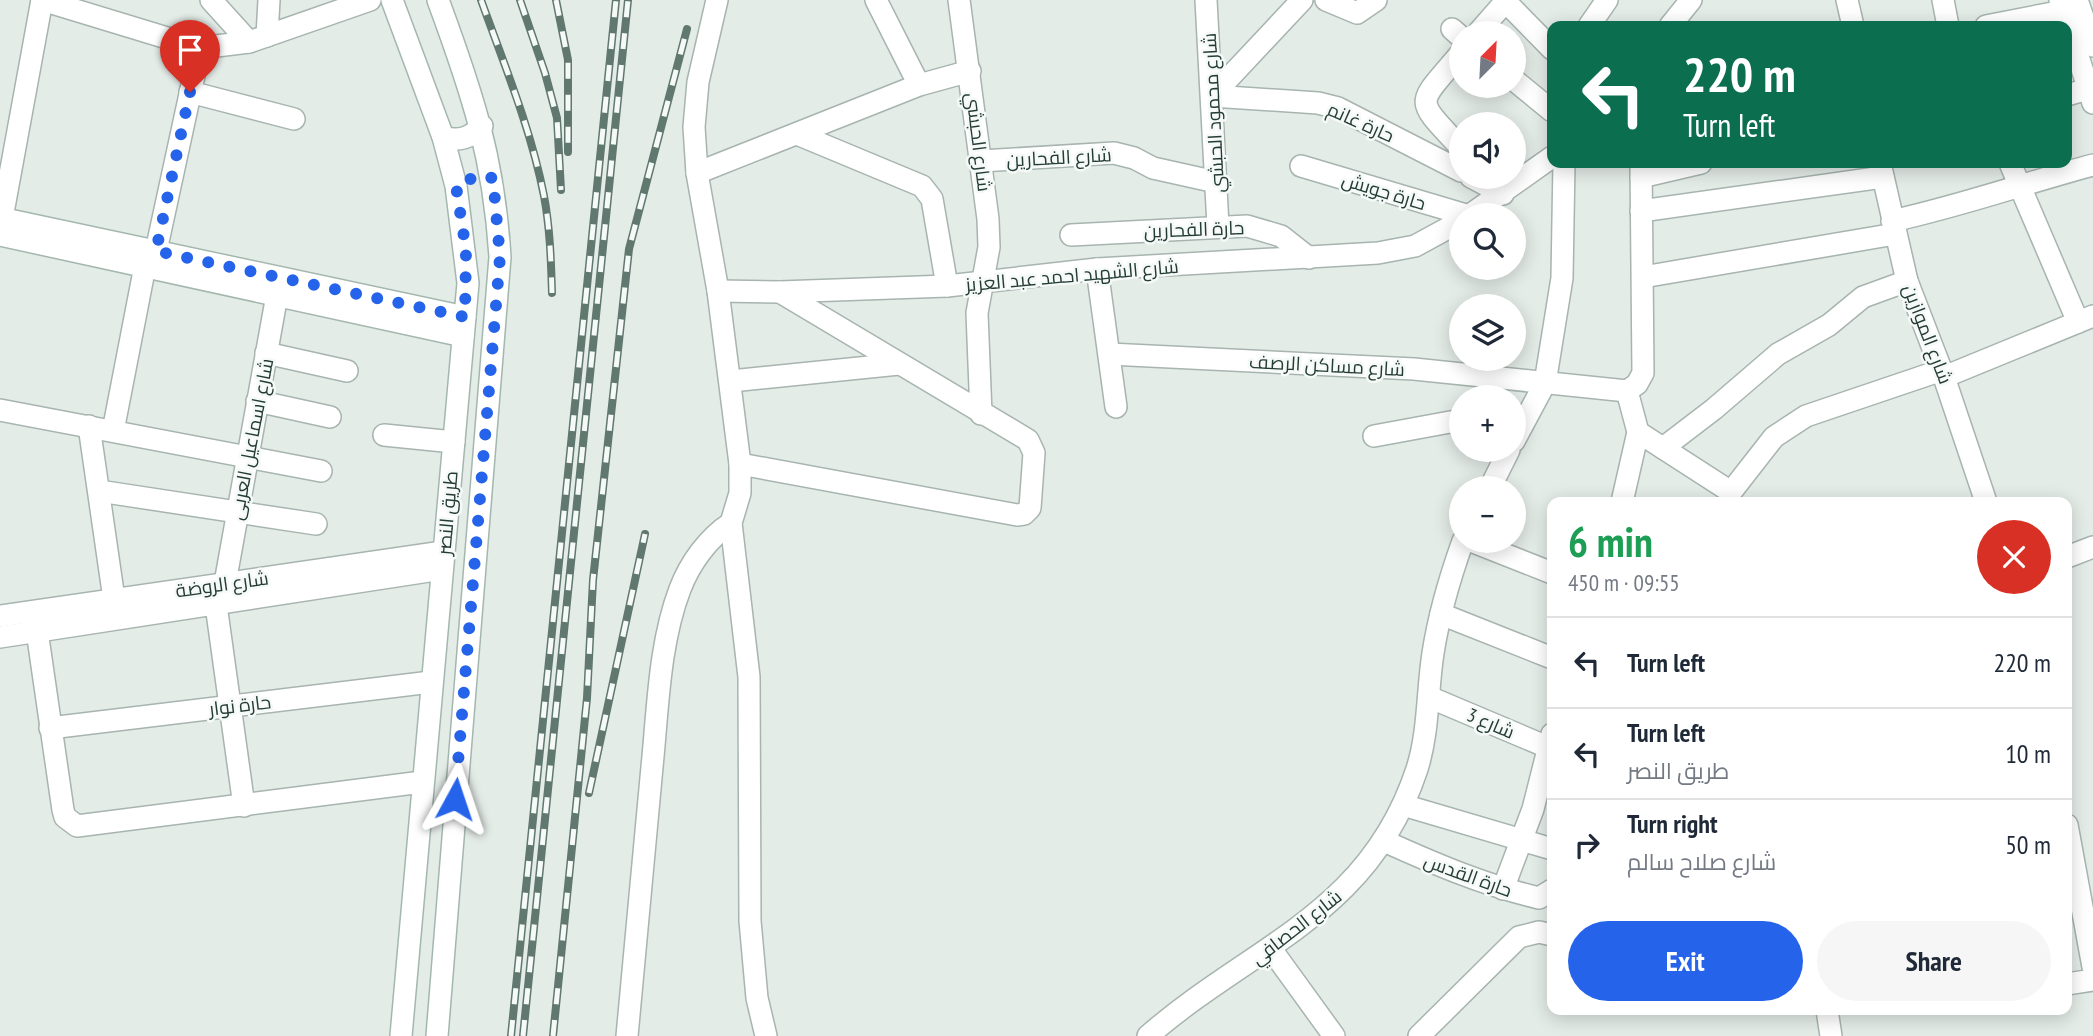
<!DOCTYPE html>
<meta charset="utf-8">
<style>
body{margin:0;font-family:"PT Sans Narrow",Cairo,sans-serif;background:#f6f6f7;color:#1f2937;height:100vh;display:flex;flex-direction:column;font-size:26px;white-space:nowrap}
*{box-sizing:border-box;margin:0}
p{font-size:23px;color:#747a83}
.icon{flex:none;width:38px;height:38px;fill:none;stroke:currentColor;stroke-width:2;stroke-linecap:round;stroke-linejoin:round}
.map{position:relative;flex:1;overflow:hidden}
.details{position:absolute;left:1547px;top:497px;width:525px;height:518px;display:flex;flex-direction:column;background:#fff;border-radius:14px;box-shadow:0 4px 18px #0003}
.details>*{flex:none}
.guide{position:absolute;left:1547px;top:21px;width:525px;height:147px;border-radius:14px;box-shadow:0 4px 18px #0003;background:#0b6e4f;color:#fff;overflow:hidden}
.needle{width:46px;rotate:24deg}
.tools{position:absolute;left:1449px;top:21px;display:grid;gap:14px}
.tools a{display:grid;place-items:center;width:77px;height:77px;border-radius:50%;background:#fff;box-shadow:0 4px 18px #0003;font-size:35px}
.pin{position:absolute;display:grid;place-items:center;width:60px;height:60px;color:#fff;margin:-72px -30px;border-radius:50% 50% 50% 0;rotate:-45deg;box-shadow:0 0 7px #0007}
.pin .icon{rotate:45deg}
.me{position:absolute;width:77px;margin:-38px;rotate:5deg;stroke-linejoin:round;filter:drop-shadow(0 0 5px #0008)}
.turn{display:flex;align-items:center;gap:24px;height:147px;padding:0 21px;font-size:32px}
.turn .icon{width:91px;height:91px;stroke-width:2.5}
.turn b{display:block;font-size:49px;line-height:60px}
.round{display:grid;place-items:center;flex:none;width:74px;height:74px;border-radius:37px;background:#f6f6f7}
.summary{display:flex;align-items:center;justify-content:space-between;height:119px;padding:0 21px}
h1{font-size:42px;font-weight:700;line-height:52px;color:#1e9e55}
.button{display:flex;gap:14px;margin-top:auto;padding:14px 21px}
.button a{flex:1;height:80px;border-radius:42px;background:#2563eb;color:#fff;font-size:28px;font-weight:700;line-height:80px;text-align:center}
.button a+a{background:#f6f6f7;color:#1f2937}
ul{padding:0;list-style:none}
li{display:flex;align-items:center;gap:21px;height:91px;padding:0 21px;border-top:2px solid #e0e1e3}
li div{flex:1}
li b{display:block;font-size:26px}
li em{font-style:normal}
.map>svg:first-child{display:block}
.lines{fill:none;stroke-linecap:round;stroke-linejoin:round}
.minor-casing{stroke:#a7b4af;stroke-width:24}
.secondary-casing{stroke:#a4b7af;stroke-width:24}
.minor{stroke:#fff;stroke-width:21}
.secondary{stroke:#fff;stroke-width:21}
.rail-casing{stroke:#607870;stroke-width:8}
.rail{stroke:#f5f9f7;stroke-width:5;stroke-dasharray:16;stroke-linecap:butt}
.route{stroke:#2563eb;stroke-width:12;stroke-dasharray:0 21.6}
.labels{text-anchor:middle;dominant-baseline:central;stroke-width:5;stroke-linejoin:round;paint-order:stroke}
.street-label{font-size:19px;fill:#253c35;stroke:#f5f9f7}
</style>
<div class="map">
<svg width="2093" height="1036" viewBox="0 0 2093 1036">
<rect width="100%" height="100%" fill="#e4ece8"/>
<g class="lines">
<defs>
<g id="minor">
<polyline points="42,0 200,48 249,42 370,0"/>
<polyline points="211,0 249,42"/>
<polyline points="717,0 698,82 694,127 697,173 718,291 740,464 740,493 731,523 749,677 750,921 757,998 766,1036"/>
<polyline points="876,0 919,85"/>
<polyline points="959,0 988,219 989,247 977,313 981,414"/>
<polyline points="1206,0 1218,226"/>
<polyline points="1326,0 1357,13 1376,0"/>
<polyline points="1504,0 1552,49"/>
<polyline points="1847,0 1853,26"/>
<polyline points="1943,0 1948,26"/>
<polyline points="1589,26 1607,0"/>
<polyline points="1670,26 1691,0"/>
<polyline points="1986,26 2063,11 2069,0"/>
<polyline points="1452,29 1461,37"/>
<polyline points="1478,33 1505,2"/>
<polyline points="267,36 269,0"/>
<path d="M 1461,53 C 1416,107 1413,96 1461,148"/>
<polyline points="1514,80 1552,111"/>
<polyline points="190,92 294,119"/>
<polyline points="2067,95 2088,89"/>
<polyline points="1212,96 1318,103 1338,108 1461,171"/>
<polyline points="1212,96 1302,0"/>
<polyline points="797,134 922,186 932,199 947,286"/>
<polyline points="981,161 1114,153 1134,158 1153,168 1216,182"/>
<polyline points="1880,163 1907,281 1944,377 1986,502"/>
<polyline points="2010,163 2078,322"/>
<polyline points="1301,166 1466,215"/>
<polyline points="697,173 919,85 970,71"/>
<polyline points="1471,177 1503,194"/>
<polyline points="1641,177 1701,163"/>
<polyline points="1641,211 1883,177"/>
<polyline points="1470,215 1552,157"/>
<polyline points="2,218 42,0"/>
<path d="M 1892,221 C 1961,206 2025,183 2093,165"/>
<polyline points="1071,235 1247,226 1281,236 1309,258"/>
<polyline points="156,251 200,48"/>
<polyline points="1097,269 1116,407"/>
<polyline points="1643,277 1895,234"/>
<polyline points="718,291 780,292 947,286 1097,269 1378,253 1415,246 1461,221"/>
<polyline points="266,353 347,371"/>
<polyline points="1109,354 1414,369 1627,391 1637,384 1643,373 1641,163"/>
<polyline points="1944,377 2093,316"/>
<polyline points="731,381 899,364"/>
<polyline points="1627,391 1638,432 1731,492"/>
<polyline points="257,401 330,417"/>
<polyline points="0,410 321,471"/>
<polyline points="89,426 114,599"/>
<polyline points="113,431 145,266"/>
<polyline points="384,435 454,442"/>
<polyline points="1374,436 1461,420"/>
<polyline points="1514,441 1545,383 1562,278 1564,163"/>
<polyline points="1663,448 1714,409 1778,354 1829,325 1863,297 1907,281"/>
<polyline points="740,464 1017,515 1024,514 1030,508 1034,453 1028,440 780,292"/>
<polyline points="1490,488 1509,450"/>
<polyline points="99,491 316,524"/>
<polyline points="1731,492 1774,437 1806,416 1942,370"/>
<polyline points="1622,502 1638,432"/>
<polyline points="1471,541 1552,573"/>
<polyline points="2067,557 2093,547"/>
<polyline points="225,583 277,295"/>
<polyline points="216,605 244,806"/>
<polyline points="1441,614 1552,658"/>
<polyline points="0,616 443,552"/>
<polyline points="37,631 63,810 65,817 77,826 422,782"/>
<polyline points="0,637 442,569"/>
<polyline points="1429,697 1552,749"/>
<polyline points="50,728 431,682"/>
<polyline points="1403,805 1552,849"/>
<polyline points="2067,825 2093,967"/>
<path d="M 1384,841 C 1435,864 1484,885 1539,898 L 1552,890"/>
<polyline points="1503,889 1533,809 1552,734"/>
<polyline points="1271,949 1334,1036"/>
<polyline points="2067,984 2093,980"/>
<polyline points="1827,1010 1831,1036"/>
<path d="M 627,1036 C 636,946 644,856 652,767 C 658,708 659,644 680,589 C 690,563 708,538 731,523"/>
<path d="M 1148,1036 C 1252,945 1369,915 1417,769 C 1429,731 1427,692 1433,653 C 1439,615 1450,577 1463,541"/>
<polyline points="1419,1036 1519,937 1539,932 1552,935"/>
</g>
<g id="secondary">
<polyline points="392,0 443,137 456,186 468,283 401,1036"/>
<polyline points="2060,0 2093,103"/>
<polyline points="2077,0 2093,46"/>
<path d="M 443,137 C 459,142 470,138 482,126"/>
<polyline points="0,218 465,317"/>
<polyline points="0,235 463,336"/>
<path d="M 437,1036 L 500,257 C 494,158 472,92 438,0"/>
</g>
</defs>
<use href="#minor" class="minor-casing"/>
<use href="#secondary" class="secondary-casing"/>
<use href="#minor" class="minor"/>
<use href="#secondary" class="secondary"/>
<defs>
<g id="rail">
<path d="M 481,0 C 504,64 531,129 544,196 C 550,228 551,260 552,293"/>
<polyline points="520,0 545,73 557,118 561,190"/>
<polyline points="556,0 568,60 568,152"/>
<polyline points="589,793 645,534"/>
<polyline points="511,1036 616,0"/>
<polyline points="523,1036 628,0"/>
<polyline points="553,1036 587,698 593,580 629,249 687,29"/>
</g>
</defs>
<use href="#rail" class="rail-casing"/>
<use href="#rail" class="rail"/>
</g>
<g class="lines">
<polyline class="route" points="190,92 156,251 465,317 466,250 456,186 477,176 493,178 500,257 455,799"/>
</g>
<g class="labels">
<g class="street-label">
<text transform="translate(1213 113) rotate(-93)">شارع محمود الحبشي</text>
<text transform="translate(1361 122) rotate(24)">حارة غانم</text>
<text transform="translate(979 142) rotate(83)">شارع الحبشي</text>
<text transform="translate(1059 157) rotate(-3)">شارع الفحارين</text>
<text transform="translate(1384 191) rotate(17)">حارة جويش</text>
<text transform="translate(1194 229) rotate(-2)">حارة الفحارين</text>
<text transform="translate(1072 275) rotate(-5)">شارع الشهيد احمد عبد العزيز</text>
<text transform="translate(1928 334) rotate(69)">شارع الموازين</text>
<text transform="translate(1327 365) rotate(3)">شارع مساكن الرصف</text>
<text transform="translate(251 439) rotate(-79)">شارع اسماعيل العربى</text>
<text transform="translate(447 513) rotate(-85)">طريق النصر</text>
<text transform="translate(222 584) rotate(-8)">شارع الروضة</text>
<text transform="translate(240 705) rotate(-7)">حارة نوار</text>
<text transform="translate(1491 723) rotate(23)">شارع 3</text>
<text transform="translate(1468 875) rotate(20)">حارة القدس</text>
<text transform="translate(1296 927) rotate(-38)">شارع الحصافي</text>
</g>
</g>
</svg>
<div class="tools">
<a><svg class="needle" viewBox="-14 -14 28 28"><path d="M0-13l5 13h-10z" fill="#e53935"/><path d="M0 13l5-13h-10z" fill="#747a83"/></svg></a>
<a><svg class="icon" aria-label="sound" viewBox="0 0 24 24"><path d="M4 9h4l5-4v14l-5-4H4zM17 9q2 3 0 6"/></svg></a>
<a><svg class="icon" aria-label="search" viewBox="0 0 24 24"><circle cx="10" cy="10" r="6"/><path d="M15 15l6 6"/></svg></a>
<a><svg class="icon" aria-label="layers" viewBox="0 0 24 24"><path d="M12 4l9 5-9 5-9-5zM3 14l9 5 9-5"/></svg></a>
<a>+</a>
<a>−</a>
</div>
<div class="pin" style="left:190px;top:92px;background:#d93025"><svg class="icon" aria-label="arrive" viewBox="0 0 24 24"><path d="M6 21V4h12l-3 4 3 4H6"/></svg></div>
<svg class="me" style="left:455px;top:799px" viewBox="-20 -20 40 40"><path d="M0-17L14 15 0 8-14 15z" fill="#2563eb" stroke="#fff" stroke-width="4"/></svg>
<div class="guide">
<div class="turn"><svg class="icon" aria-label="left" viewBox="0 0 24 24"><path d="M17 20v-9H6M10 6l-5 5 5 5"/></svg><div><b>220 m</b>Turn left</div></div>
</div>
<section class="details">
<div class="summary"><div><h1>6 min</h1><p>450 m · 09:55</p></div><a class="round" style="background:#d93025;color:#fff"><svg class="icon" aria-label="close" viewBox="0 0 24 24"><path d="M6 6l12 12M18 6L6 18"/></svg></a></div>
<ul>
<li><svg class="icon" aria-label="left" viewBox="0 0 24 24"><path d="M17 20v-9H6M10 6l-5 5 5 5"/></svg><div><b>Turn left</b></div><em>220 m</em></li>
<li><svg class="icon" aria-label="left" viewBox="0 0 24 24"><path d="M17 20v-9H6M10 6l-5 5 5 5"/></svg><div><b>Turn left</b><p>طريق النصر</p></div><em>10 m</em></li>
<li><svg class="icon" aria-label="right" viewBox="0 0 24 24"><path d="M7 20v-9h11M14 6l5 5-5 5"/></svg><div><b>Turn right</b><p>شارع صلاح سالم</p></div><em>50 m</em></li>
</ul>
<div class="button"><a>Exit</a><a>Share</a></div>
</section>
</div>
